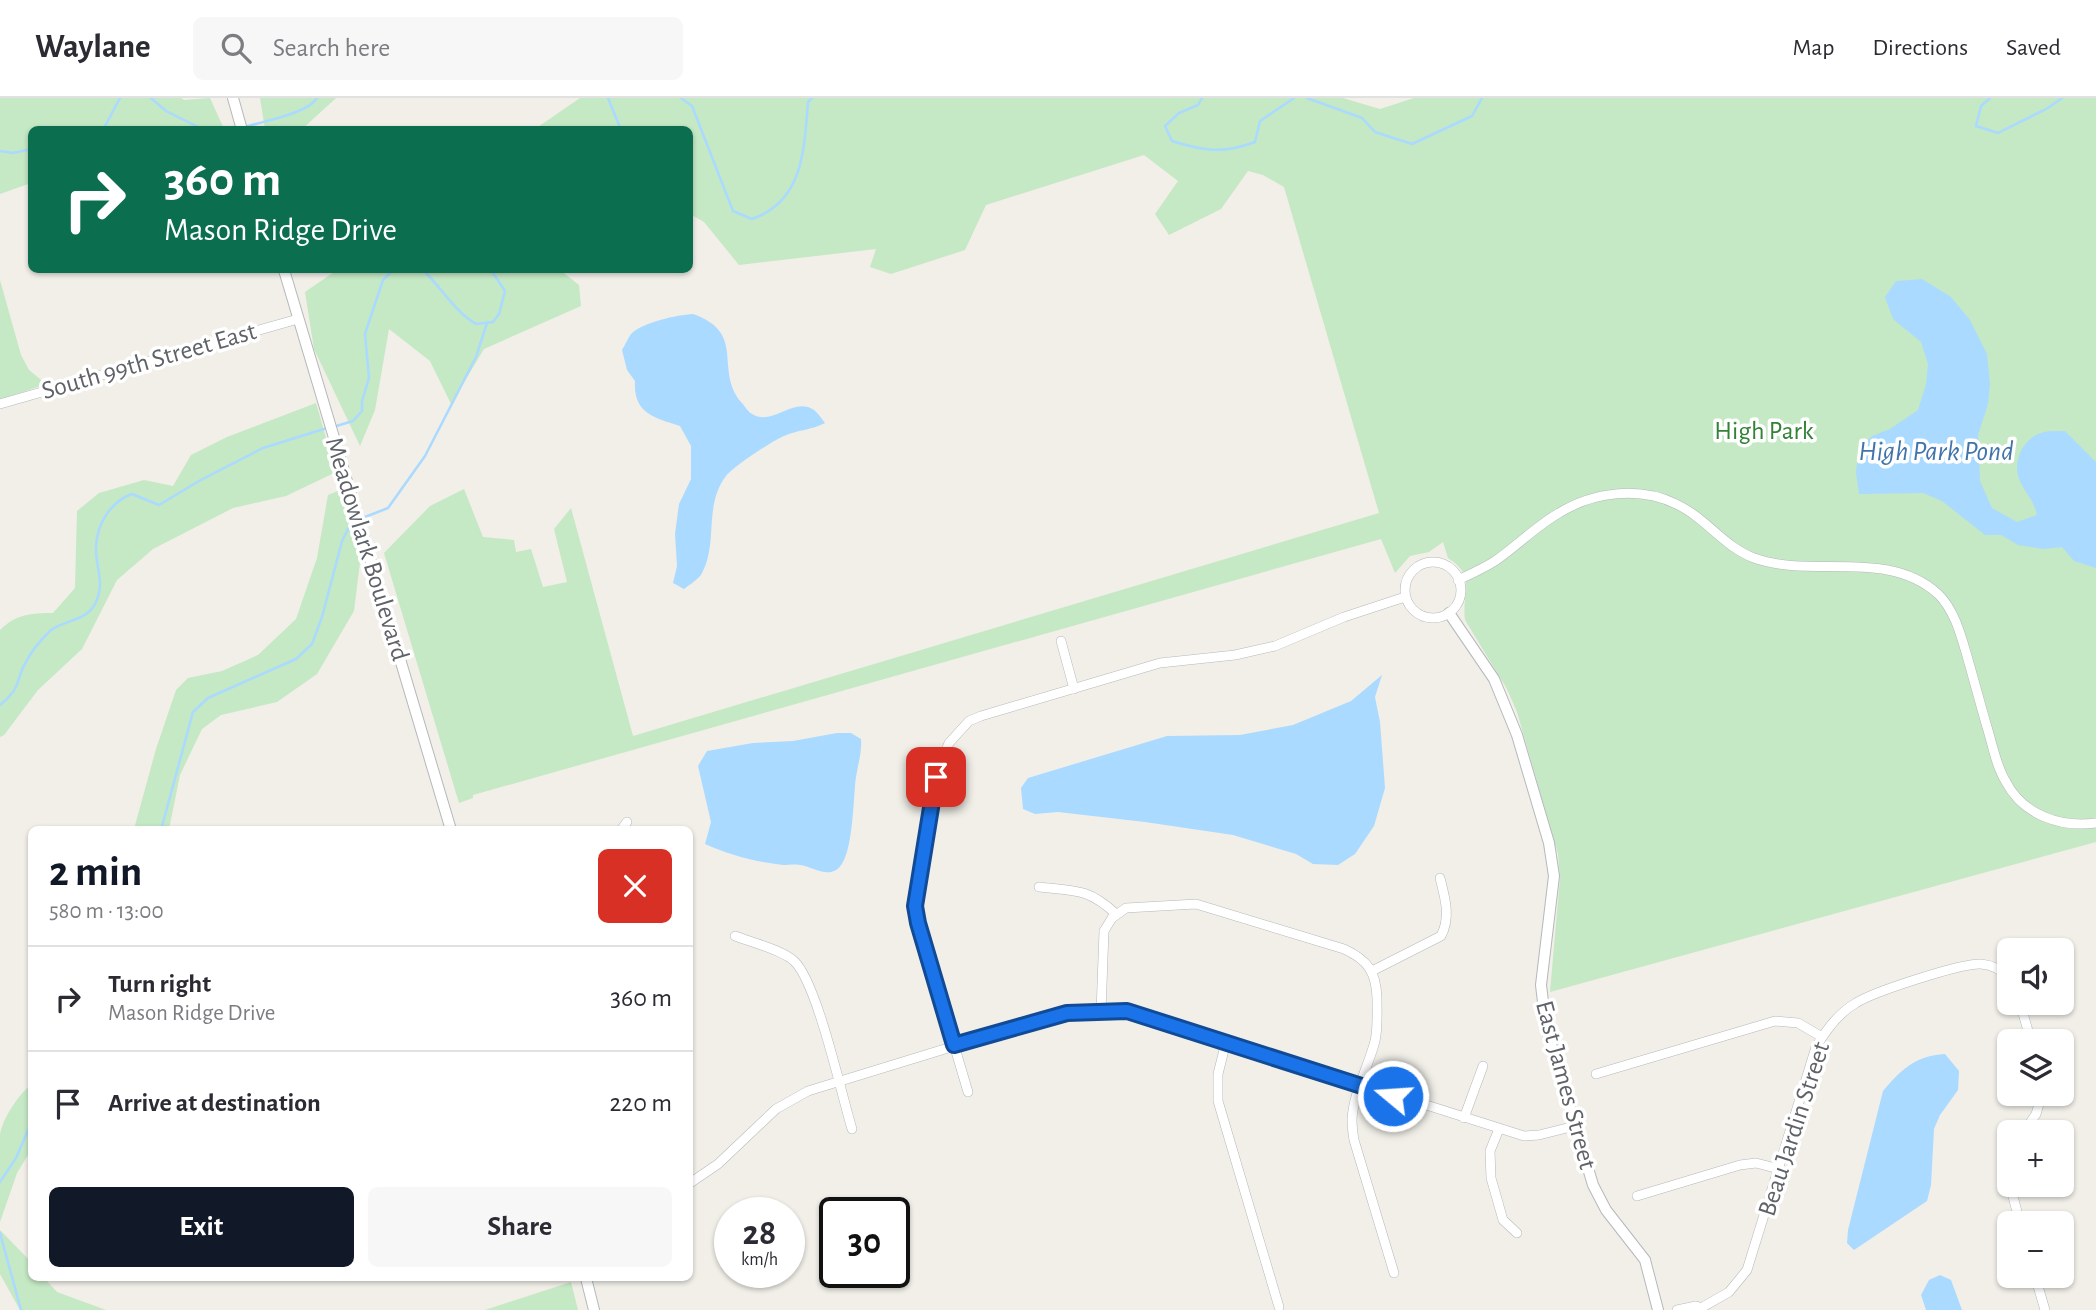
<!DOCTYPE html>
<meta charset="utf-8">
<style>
body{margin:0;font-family:"Alegreya Sans",sans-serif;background:#f7f7f7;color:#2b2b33;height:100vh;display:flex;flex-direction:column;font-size:26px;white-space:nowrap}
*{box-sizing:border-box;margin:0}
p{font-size:23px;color:#7c7c81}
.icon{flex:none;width:38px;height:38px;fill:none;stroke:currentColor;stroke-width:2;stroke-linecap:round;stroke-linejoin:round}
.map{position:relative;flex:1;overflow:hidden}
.panel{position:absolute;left:28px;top:728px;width:665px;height:455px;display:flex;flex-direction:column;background:#fff;border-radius:10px;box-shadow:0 2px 5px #0004}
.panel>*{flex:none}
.hud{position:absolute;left:28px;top:28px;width:665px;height:147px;border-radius:10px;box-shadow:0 2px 5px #0004;background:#0b6e4f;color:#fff;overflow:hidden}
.tools{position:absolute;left:1997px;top:840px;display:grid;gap:14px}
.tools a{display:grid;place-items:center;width:77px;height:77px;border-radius:10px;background:#fff;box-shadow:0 2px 5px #0004;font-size:35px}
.speed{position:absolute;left:714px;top:1099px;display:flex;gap:14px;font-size:35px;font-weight:700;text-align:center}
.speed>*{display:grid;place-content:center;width:91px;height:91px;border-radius:50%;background:#fff;box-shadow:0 2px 5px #0004;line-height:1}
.speed small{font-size:18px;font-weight:400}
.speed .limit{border:4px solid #111;border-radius:10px;background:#fff;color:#111}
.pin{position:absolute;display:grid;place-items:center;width:60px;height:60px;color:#fff;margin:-30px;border-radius:14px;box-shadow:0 4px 10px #0006}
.me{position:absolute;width:77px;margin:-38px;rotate:288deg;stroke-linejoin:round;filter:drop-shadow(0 0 5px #0008)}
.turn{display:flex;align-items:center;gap:24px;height:147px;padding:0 21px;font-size:32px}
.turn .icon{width:91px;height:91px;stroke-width:2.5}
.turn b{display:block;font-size:49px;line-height:60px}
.round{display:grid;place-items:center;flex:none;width:74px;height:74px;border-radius:10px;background:#f7f7f7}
.head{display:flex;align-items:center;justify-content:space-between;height:119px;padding:0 21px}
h1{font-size:42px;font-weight:600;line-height:52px;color:#111827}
.primary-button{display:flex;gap:14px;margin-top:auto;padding:14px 21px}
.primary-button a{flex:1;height:80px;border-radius:10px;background:#111827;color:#fff;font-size:28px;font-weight:600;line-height:80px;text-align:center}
.primary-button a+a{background:#f7f7f7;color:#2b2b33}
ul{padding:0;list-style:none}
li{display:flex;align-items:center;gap:21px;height:105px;padding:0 21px;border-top:2px solid #e1e1e2}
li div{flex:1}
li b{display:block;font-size:26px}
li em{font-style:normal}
header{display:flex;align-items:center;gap:42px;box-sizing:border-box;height:98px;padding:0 35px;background:#fff;border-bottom:2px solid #e1e1e2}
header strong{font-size:33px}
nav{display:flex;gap:38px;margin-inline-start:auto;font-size:24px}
.search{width:490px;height:63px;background:#f7f7f7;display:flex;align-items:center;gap:18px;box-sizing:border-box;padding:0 24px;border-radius:10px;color:#7c7c81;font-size:26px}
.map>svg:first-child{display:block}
.green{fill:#c5e8c5}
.water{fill:#aadaff}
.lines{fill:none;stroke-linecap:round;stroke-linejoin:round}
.stream{stroke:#aadaff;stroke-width:2.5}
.minor-casing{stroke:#b5b8bc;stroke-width:10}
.tertiary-casing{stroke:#b5b8bc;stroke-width:12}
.minor{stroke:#fff;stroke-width:9}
.tertiary{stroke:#fff;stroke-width:10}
.route-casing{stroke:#114b97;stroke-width:18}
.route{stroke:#1a73e8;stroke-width:12}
.labels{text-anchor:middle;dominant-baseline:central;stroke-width:7;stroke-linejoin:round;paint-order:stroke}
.street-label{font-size:26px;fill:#5f6368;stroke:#fff}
.park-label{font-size:26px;fill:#348238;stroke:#fff}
.water-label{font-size:28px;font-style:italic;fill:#4174aa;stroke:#fff}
</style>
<header>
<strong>Waylane</strong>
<div class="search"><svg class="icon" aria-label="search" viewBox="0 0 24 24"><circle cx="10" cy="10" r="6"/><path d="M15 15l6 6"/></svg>Search here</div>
<nav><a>Map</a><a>Directions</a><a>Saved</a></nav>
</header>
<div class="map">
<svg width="2096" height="1212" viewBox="0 0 2096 1212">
<rect width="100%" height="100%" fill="#f1efe8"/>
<g class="green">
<polygon points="0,0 181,0 184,2 210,0 224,31 32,32 31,85 0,96"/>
<polygon points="260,0 336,0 301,32 265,31"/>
<path d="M 580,0 L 1343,0 L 1380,11 L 1414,0 L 2096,0 L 2096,744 L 1550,894 L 1560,780 L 1558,756 L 1517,614 L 1507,591 L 1465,522 C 1461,494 1478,479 1448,460 L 1443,444 L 1429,454 L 1410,458 L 1395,475 L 1381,441 L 473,697 L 473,700 L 459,705 L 384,455 L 430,408 L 464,391 L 483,439 L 514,442 L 516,454 L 531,451 L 543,489 L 567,484 L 554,431 L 571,410 L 633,638 L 1379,415 L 1284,89 L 1263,77 L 1248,73 L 1221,111 L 1169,137 L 1155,116 L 1178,83 L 1144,57 L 986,107 L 965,152 L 891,176 L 870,169 L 876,151 L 739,167 L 704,124 L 690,116 L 690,32 L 535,31 Z"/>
<polygon points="337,172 504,172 512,175 518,172 560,172 579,187 581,208 484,251 451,306 430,263 389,231 375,312 360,348 314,251 305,194"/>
<polygon points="0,182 21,257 29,272 46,286 0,302"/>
<path d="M 316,305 L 336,374 L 286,398 L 233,410 L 153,451 L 117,482 L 82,551 L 38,592 L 4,637 L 0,639 L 0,532 C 16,516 32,515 53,515 L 75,490 L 77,413 L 99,395 L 144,382 L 173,388 L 191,357 L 227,339 Z"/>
<polygon points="343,391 361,456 354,513 317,576 277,604 221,617 202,631 180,677 169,731 134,731 156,651 176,592 188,580 222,573 258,557 296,521 317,460 328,397"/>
<path d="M 31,987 L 31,1052 L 17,1075 L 0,1124 C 0,1096 0,1065 0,1037 C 2,1021 19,996 31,987 Z"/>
<polygon points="0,1132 31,1164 32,1180 44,1180 57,1194 106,1212 20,1212 0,1176"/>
<polygon points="571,1184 578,1212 485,1212"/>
</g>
<g class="water">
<path d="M 1922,181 L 1951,199 L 1970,222 L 1987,256 L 1990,286 L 1988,306 L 1978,337 L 1980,383 L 1992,410 L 2017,424 L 2037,417 C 2033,400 2026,397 2020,383 C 2012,366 2021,344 2038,336 C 2047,332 2056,333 2065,333 L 2096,364 L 2096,470 L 2074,463 L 2062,449 L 2044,451 L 2018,447 L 2001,437 L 1985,437 L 1942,403 L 1923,395 L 1859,396 L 1856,374 L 1859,351 L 1872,338 L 1890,331 L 1918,312 L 1926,286 L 1928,266 L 1921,244 L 1893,221 L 1885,199 L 1896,183 Z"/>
<path d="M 693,216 C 747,235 714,271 741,304 C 744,307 748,314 752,316 C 773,329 793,298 814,312 C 818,315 822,321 825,325 C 812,332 797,332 784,338 C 772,343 733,369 726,378 C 703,408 719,446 701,477 C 697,482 689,487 684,491 L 673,485 L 677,468 L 675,436 L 679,406 L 691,381 L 691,348 L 680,328 C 654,320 633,315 635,283 L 627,272 L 622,252 C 625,247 628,240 631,236 C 643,224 677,217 693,216 Z"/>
<polygon points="1382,577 1375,599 1380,624 1385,690 1374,728 1355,756 1338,767 1313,766 1296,756 1233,737 1145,724 1058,714 1035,716 1023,711 1021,690 1028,680 1167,638 1240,637 1293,627 1351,603"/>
<path d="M 837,635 L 851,635 L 861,641 C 862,654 858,666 856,679 C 853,698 854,763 836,772 C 825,779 811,768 800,767 C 794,766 789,767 783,767 C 756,764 729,757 705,746 L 711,724 L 698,668 L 707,653 L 753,645 L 793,643 Z"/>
<path d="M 1945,956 L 1959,973 L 1958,992 L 1940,1017 L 1934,1031 L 1931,1087 L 1927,1103 L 1854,1152 L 1847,1145 L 1848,1132 L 1883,993 C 1902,971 1915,958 1945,956 Z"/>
<polygon points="1940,1177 1951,1182 1962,1212 1926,1212 1921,1197 1929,1182"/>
</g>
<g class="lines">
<g class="stream">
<polyline points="151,0 166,13 204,32"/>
<polyline points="608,0 621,32"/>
<path d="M 681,0 L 692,8 L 733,113 L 752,121 C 804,103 804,51 808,4 L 812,0"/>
<path d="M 1202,0 L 1198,7 L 1179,15 L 1165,28 L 1172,43 C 1204,53 1223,56 1255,44 L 1260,23 L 1294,0"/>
<polyline points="1307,0 1362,20 1375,34 1412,46 1472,18 1482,0"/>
<polyline points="1990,0 1981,8 1976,28 1998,35 2048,10 2062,0"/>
<path d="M 245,29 C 263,23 307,16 317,0"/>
<polyline points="103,32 120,0"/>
<polyline points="0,53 13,55 32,51"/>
<path d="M 423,172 C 441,189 454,213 476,226 L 493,224 L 499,216 L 505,193 L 491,172"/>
<polyline points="333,329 353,323 362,313 362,303 369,280 365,236 383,182 393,172"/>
<polyline points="365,419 388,410 425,358 476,259 487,225"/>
<path d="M 0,607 C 24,587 14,583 27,562 C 32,553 40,543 47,536 C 60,521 87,525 96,504 C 105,483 96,472 96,451 C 96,427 110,404 132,396 L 159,407 L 199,383 L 263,350 L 327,330"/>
<polyline points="161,732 193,614 208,600 296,561 312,546 322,519 342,443 351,425"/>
<polyline points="0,1084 16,1060 32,1023"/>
<polyline points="0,1135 21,1212"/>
</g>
<defs>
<g id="minor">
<polyline points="0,306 298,221"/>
<circle cx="1433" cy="492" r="28"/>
<path d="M 1458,482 C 1471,476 1484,470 1495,463 C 1517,448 1536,428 1559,415 C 1593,394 1639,388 1676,406 C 1705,419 1724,449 1754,460 C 1812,481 1888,450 1938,496 C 1954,511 1961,537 1967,558 C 1974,582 1980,605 1987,629 C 1993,648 1996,668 2006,684 C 2023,717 2061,730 2096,725"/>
<polyline points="1061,543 1074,591"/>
<polyline points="621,732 627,724"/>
<path d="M 1039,789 C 1075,793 1088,790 1116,816"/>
<path d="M 735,838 C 751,844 782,852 794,863 C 817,884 841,995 852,1031"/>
<path d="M 1372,873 L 1441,838 C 1451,819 1445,800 1440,780"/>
<polyline points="2020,905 2031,943"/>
<path d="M 1101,914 L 1104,833 L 1112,820 L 1126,810 L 1196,806 L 1344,851 C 1368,862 1376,874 1377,900 C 1377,915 1378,930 1375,943 C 1368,970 1354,993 1352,1021 C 1352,1028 1353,1036 1354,1042 L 1394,1175"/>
<polyline points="1226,944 1218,976 1218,1003 1279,1209"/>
<polyline points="1596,976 1775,923 1798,925 1822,939"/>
<polyline points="968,994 918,825 915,806 935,685 938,671 949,645 969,623 981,618 1160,565 1235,557 1275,548 1344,519 1405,499"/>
<polyline points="1464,1020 1483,968"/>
<polyline points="1499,1031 1490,1053 1491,1080 1503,1122 1517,1135"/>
<polyline points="2024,1034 2036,1016 2042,996"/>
<path d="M 690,1085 L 718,1066 L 776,1011 L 808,993 L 1049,919 C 1081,912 1114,910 1146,918 L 1524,1038 L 1539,1037 L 1575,1028"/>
<polyline points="2010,1087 2020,1125"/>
<polyline points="1637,1098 1740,1067 1756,1065 1779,1071"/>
<polyline points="2035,1178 2045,1212"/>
<path d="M 1701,1210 L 1729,1194 L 1747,1172 L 1816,949 C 1826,932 1838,915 1856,905 C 1873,894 1961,865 1981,866 C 1992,867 2002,872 2009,880"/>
<polyline points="1677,1212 1696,1208 1701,1210"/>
</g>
<g id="tertiary">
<polyline points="233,0 242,32"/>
<polyline points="284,172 451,732"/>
<polyline points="1449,515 1494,581 1517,637 1549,745 1554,778 1541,887 1546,929 1593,1087 1606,1112 1645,1162 1658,1212"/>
<polyline points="586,1180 594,1212"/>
</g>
</defs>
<use href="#minor" class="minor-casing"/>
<use href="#tertiary" class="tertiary-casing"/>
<use href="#minor" class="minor"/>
<use href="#tertiary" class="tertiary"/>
</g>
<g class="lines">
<defs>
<polyline id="route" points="936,679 915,808 918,825 954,947 1067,915 1127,913 1393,998"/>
</defs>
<use href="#route" class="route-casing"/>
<use href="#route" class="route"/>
</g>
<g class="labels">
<g class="street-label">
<text transform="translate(149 263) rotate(-16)">South 99th Street East</text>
<text transform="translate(367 451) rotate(73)">Meadowlark Boulevard</text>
<text transform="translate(1566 987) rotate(75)">East James Street</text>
<text transform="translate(1794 1031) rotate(-72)">Beau Jardin Street</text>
</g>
<g class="park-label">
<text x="1764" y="333">High Park</text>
</g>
<g class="water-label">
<text x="1936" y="354">High Park Pond</text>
</g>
</g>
</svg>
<div class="tools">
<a><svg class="icon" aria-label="sound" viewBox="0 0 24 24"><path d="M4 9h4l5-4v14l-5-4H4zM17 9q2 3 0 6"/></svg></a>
<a><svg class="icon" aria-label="layers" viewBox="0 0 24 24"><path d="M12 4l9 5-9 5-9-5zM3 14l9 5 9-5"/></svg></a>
<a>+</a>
<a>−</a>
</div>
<div class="speed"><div>28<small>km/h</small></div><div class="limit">30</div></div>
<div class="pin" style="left:936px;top:679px;background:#d93025"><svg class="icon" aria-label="arrive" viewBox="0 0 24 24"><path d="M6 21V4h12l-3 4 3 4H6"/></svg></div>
<svg class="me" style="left:1393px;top:998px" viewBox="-20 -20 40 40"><circle r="17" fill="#1a73e8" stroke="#fff" stroke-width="3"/><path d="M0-11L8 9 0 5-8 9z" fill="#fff"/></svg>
<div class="hud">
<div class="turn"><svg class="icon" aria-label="right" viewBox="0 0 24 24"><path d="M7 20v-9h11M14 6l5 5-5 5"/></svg><div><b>360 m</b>Mason Ridge Drive</div></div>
</div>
<section class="panel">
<div class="head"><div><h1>2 min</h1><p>580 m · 13:00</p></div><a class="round" style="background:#d93025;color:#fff"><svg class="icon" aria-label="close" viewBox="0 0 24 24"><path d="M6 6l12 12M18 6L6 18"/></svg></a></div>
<ul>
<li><svg class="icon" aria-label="right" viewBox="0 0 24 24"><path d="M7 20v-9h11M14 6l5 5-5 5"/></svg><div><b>Turn right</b><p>Mason Ridge Drive</p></div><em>360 m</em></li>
<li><svg class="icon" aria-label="arrive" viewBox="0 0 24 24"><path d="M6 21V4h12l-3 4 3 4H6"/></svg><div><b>Arrive at destination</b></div><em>220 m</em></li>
</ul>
<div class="primary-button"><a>Exit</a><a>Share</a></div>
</section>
</div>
